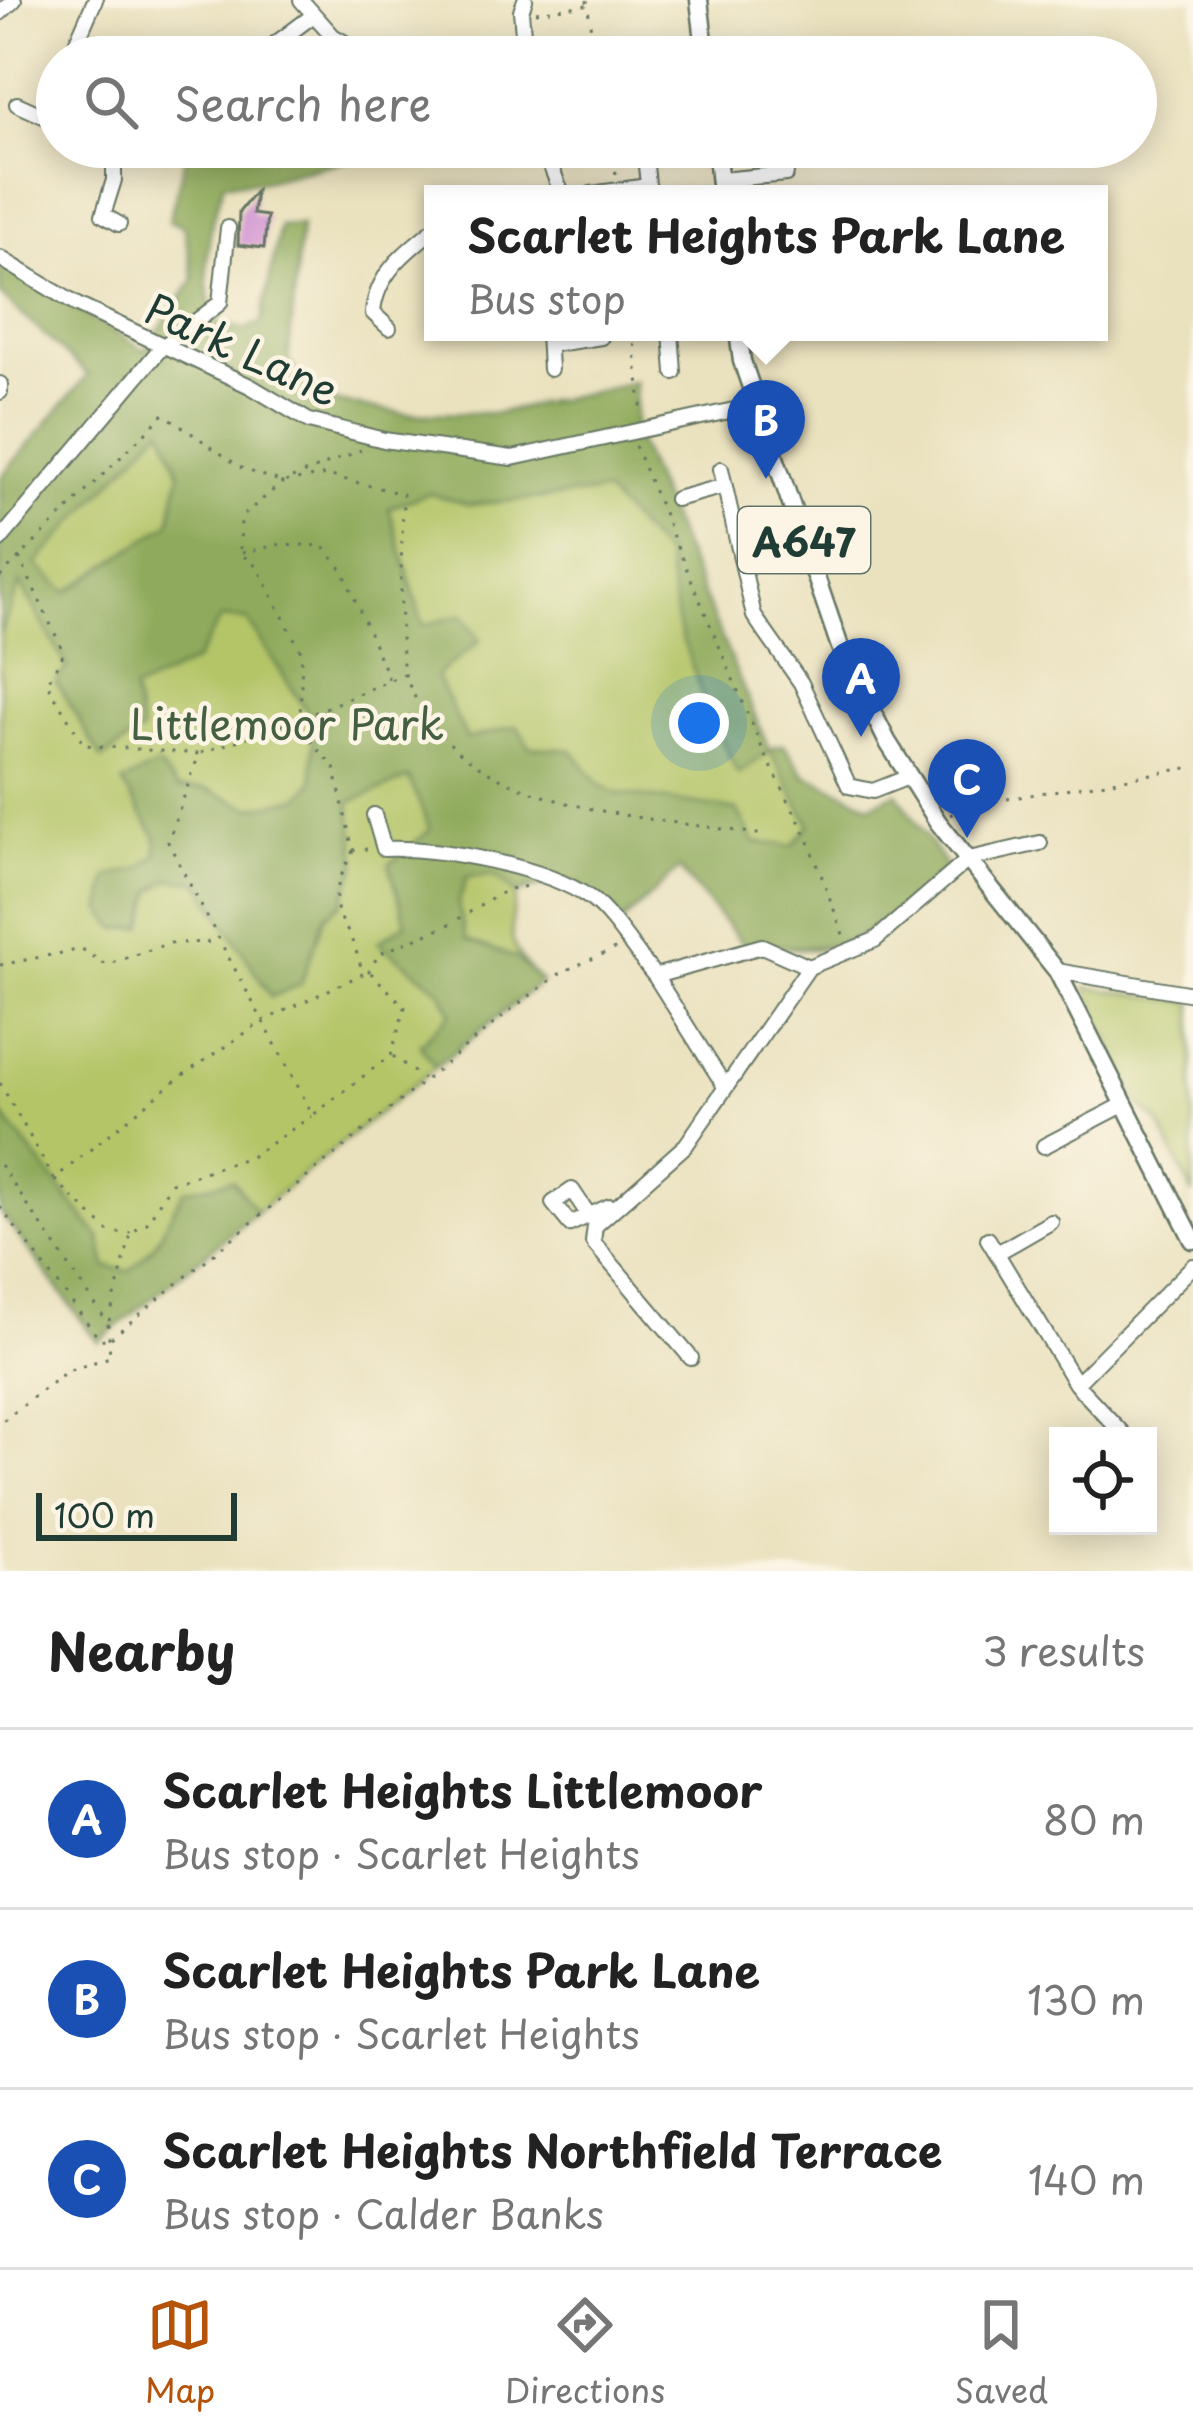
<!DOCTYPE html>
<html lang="en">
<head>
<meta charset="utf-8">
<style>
  body { margin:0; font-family:"Playpen Sans",sans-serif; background:#f2f2f2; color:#222 }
  .controls { position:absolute; right:36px; bottom:36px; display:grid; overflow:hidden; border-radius:0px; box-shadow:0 6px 30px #0003 }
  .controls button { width:108px; height:108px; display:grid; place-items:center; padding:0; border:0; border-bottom:3px solid #e0e0e0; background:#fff; color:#222; font:60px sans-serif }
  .scale { position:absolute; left:36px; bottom:30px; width:201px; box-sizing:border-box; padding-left:12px; border:6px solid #1f3d34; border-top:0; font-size:33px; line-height:42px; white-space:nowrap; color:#1f3d34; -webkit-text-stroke:9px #fcf5e5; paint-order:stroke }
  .you { position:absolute; left:699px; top:723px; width:42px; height:42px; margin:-30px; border:9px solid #fff; border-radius:50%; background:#1a73e8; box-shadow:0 0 0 18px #1a73e833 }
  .badge { display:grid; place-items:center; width:78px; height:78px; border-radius:50%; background:#b45309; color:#fff; font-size:39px; font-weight:700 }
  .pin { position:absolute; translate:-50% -99px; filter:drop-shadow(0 3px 6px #0008) }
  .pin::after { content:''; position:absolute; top:63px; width:42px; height:36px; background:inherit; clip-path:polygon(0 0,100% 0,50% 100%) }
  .popup { position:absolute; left:424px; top:185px; width:684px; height:156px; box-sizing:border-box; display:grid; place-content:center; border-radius:0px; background:#fff; filter:drop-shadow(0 3px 9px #0005); font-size:39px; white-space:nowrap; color:#767676 }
  .popup b { font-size:45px; color:#222 }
  .popup::after { content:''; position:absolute; left:50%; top:100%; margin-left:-24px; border:24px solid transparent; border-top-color:#fff }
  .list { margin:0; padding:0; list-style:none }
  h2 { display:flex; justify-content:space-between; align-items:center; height:156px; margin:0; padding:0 48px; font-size:51px }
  h2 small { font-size:39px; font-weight:400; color:#767676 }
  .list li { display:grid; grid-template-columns:78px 1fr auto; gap:36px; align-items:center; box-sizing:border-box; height:180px; padding:0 48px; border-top:3px solid #e0e0e0 }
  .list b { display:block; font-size:45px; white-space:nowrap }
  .list p { margin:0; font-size:39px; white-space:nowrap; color:#767676 }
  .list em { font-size:39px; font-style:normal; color:#767676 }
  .icon { flex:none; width:66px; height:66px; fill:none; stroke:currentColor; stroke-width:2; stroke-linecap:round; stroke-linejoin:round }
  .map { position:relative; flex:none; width:1193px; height:1571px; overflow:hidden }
  .search { position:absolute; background:#fff; box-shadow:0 6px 30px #0003; left:36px; right:36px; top:36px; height:132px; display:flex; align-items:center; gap:30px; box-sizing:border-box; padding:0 42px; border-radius:66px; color:#767676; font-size:45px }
  .sheet { height:696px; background:#fff }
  nav { display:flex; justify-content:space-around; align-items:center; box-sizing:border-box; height:168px; border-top:3px solid #e0e0e0; background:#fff; font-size:33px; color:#767676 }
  nav a { display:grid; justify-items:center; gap:6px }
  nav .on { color:#b45309 }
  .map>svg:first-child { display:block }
</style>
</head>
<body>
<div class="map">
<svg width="1193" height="1571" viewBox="0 0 1193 1571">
  <rect width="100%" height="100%" fill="#fcf5e5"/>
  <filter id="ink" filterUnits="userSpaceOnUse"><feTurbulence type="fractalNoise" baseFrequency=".00833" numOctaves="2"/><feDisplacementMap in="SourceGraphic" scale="24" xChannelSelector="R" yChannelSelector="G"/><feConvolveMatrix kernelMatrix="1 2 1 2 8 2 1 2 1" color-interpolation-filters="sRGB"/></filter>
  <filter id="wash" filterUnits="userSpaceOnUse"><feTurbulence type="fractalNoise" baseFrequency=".004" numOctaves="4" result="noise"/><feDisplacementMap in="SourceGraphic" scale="48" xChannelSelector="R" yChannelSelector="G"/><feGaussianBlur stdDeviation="2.7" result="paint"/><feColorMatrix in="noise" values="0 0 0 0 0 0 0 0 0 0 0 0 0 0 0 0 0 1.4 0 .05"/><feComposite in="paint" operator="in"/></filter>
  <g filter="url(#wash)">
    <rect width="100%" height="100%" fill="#eae1be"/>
    <path fill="#b4c568" stroke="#6a814e" stroke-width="3" d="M 161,360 L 321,437 L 635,436 L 769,749 L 784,745 L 804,774 L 871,805 L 897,793 L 947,868 L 880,926 L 818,950 L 743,944 L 679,869 L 619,925 C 583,882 570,873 517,894 C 507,936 509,951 541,982 L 103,1336 L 0,1200 L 0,549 Z
      M 1086,987 L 1193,1003 L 1193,1195 L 1159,1122 L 1139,1105 Z"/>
    <path fill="#8faa5c" stroke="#577448" stroke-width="3" fill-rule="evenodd" d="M 188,147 L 402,147 L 262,181 L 224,183 C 209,224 198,281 217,322 L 243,330 L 261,323 L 280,226 L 301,225 L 288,361 L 319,399 L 407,414 L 498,413 L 635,382 L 635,436 L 769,749 L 784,745 L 804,774 L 871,805 L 897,793 L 947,868 C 861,942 860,954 743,944 L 679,869 L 619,925 C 583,882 570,872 516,894 L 494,875 L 467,877 L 458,904 L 466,939 L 516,958 L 541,982 L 435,1067 L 420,1044 L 451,1013 L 441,991 L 378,942 L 406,923 L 389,864 L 430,830 L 409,778 L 350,802 L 357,864 L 342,903 L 325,916 L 301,984 L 271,997 L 199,882 L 170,879 L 153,891 L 143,927 L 117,929 L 102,910 L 108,877 L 139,869 L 157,855 L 156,837 L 122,783 L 158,765 L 178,789 L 206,789 L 252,808 L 299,798 L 313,782 L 313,721 L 247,620 L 221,618 L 194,662 L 133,691 L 142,731 L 102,759 L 56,682 L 67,667 L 20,583 L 0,636 L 0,478 L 88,375 L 0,294 L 0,264 L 145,350 L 194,279 L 184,226 L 169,221 ZM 162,427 L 180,473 L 170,523 L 67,592 L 36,564 ZM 604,492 L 666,557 L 678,626 L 707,709 L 738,774 L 770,751 L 810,825 L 793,846 L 754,842 L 737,810 L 616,793 L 599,784 L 572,750 L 530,747 L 517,726 L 467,739 L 436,676 L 480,641 L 463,615 L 423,625 L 389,508 L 429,493 L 469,505 Z
      M 0,1112 L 100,1238 L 106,1267 L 130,1271 L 154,1246 L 184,1190 L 233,1180 L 257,1212 L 98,1342 L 0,1212 Z"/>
    <g id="blocks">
      <path fill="#d295d2" d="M 256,191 L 253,214 L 267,216 L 264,248 L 238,245 L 239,212 Z"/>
    </g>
  </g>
  <g filter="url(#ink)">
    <use href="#blocks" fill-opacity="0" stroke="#667664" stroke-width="3"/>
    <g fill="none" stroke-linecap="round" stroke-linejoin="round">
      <defs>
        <path id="minor" d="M 301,0 L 333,36 L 370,57
          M 525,0 L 521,11 L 525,57
          M 0,13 L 14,0
          M 70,57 L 95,0
          M 246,57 L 271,47 L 311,17
          M 17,104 L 57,122
          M 45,116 L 57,88
          M 114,147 L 114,180 L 103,215 L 119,224
          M 543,147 L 562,194
          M 644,147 L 649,194
          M 720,180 L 786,174
          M 591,194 L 648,186
          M 0,258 L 77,305 L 250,386 L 309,421 L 384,440 L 512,458 L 757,405
          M 389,328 L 373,313 C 376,275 405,252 433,230
          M 548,332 L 550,369
          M 671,332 L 674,372
          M 549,345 L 601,337
          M 0,384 L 0,392
          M 721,469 L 754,616 L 801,683 L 849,786 L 873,791 L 906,778
          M 676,499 L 725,486
          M 0,540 L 161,348 L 220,303 L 228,228
          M 374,815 L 384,849 C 439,847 544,866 590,898 C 614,916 635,953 655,976
          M 1057,971 L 1193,994
          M 724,1085 L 655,976 L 762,946 L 809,967 L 875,940 L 969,859 L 1040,843
          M 1044,1146 L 1125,1104
          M 588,1214 L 572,1190 L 553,1203 L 570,1224 L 610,1206
          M 988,1239 L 1076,1384 L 1125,1436
          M 997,1253 L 1051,1222
          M 691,1358 L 593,1242 L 595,1226 L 686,1145 L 809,967
          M 1076,1384 L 1193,1266
          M 1148,1461 L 1150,1462"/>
        <path id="major" d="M 699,0 L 706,57
          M 716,147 L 721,194
          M 738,332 L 742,361 L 840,647 L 887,741 L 938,822 L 1057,971 L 1193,1240"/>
      </defs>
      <use href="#minor" stroke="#667664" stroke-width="18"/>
      <use href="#major" stroke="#667664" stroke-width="21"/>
      <path stroke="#667664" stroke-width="3" stroke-dasharray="3 9" stroke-linecap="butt" d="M 587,0 L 594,54 L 603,57
        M 536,12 L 587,5
        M 613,147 L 616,175
        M 633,332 L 642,414
        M 635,446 L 762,748 L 808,839 L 844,937
        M 292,478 L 361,450
        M 283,482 L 241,517 L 240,553 L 257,567 L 302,653 L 300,719 L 307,737 L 334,767 L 353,850 L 367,849
        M 242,553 L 281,544 L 323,546 L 343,571 L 389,680
        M 0,577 L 164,414 L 243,469 L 283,482 L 327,475 L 403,494 C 403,531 396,651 406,677 C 458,816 639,814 763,835
        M 201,753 L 300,719 L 404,674
        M 950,815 L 966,806 L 1193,767
        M 353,851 C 318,918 345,906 361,967 L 369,971 L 379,954 L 450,924 L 508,889 L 529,886
        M 0,965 L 82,949 L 106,965 L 170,943 L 216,942
        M 393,1056 L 423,1079
        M 0,1083 L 54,1179 L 180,1077 L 263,1021 L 369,971 L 405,1007 L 391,1055 L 313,1115 C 265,1024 215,934 168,842 L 199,754 L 84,745 L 47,683 L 64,653 L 19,557
        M 0,1165 L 108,1323 L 110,1357 L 67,1371 L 0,1423
        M 55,1180 L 110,1233 L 131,1233
        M 0,1207 L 100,1340 L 109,1338
        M 109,1321 L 131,1233 L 147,1223 L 171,1183 L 252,1156 L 312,1116
        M 111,1338 L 513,1008 L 562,972 L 617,948"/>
      <use href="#minor" stroke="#fff" stroke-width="14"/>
      <use href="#major" stroke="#fff" stroke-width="16"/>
    </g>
  </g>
  <g text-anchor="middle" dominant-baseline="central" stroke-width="9" stroke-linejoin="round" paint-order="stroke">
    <rect fill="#fcf5e5" stroke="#617469" stroke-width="3" x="738" y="507" width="132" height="66" rx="9"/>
    <g font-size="39" font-weight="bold" fill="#1f3d34">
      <text x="804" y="540">A647</text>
    </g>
    <g font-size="42" fill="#1f3d34" stroke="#fcf5e5">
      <text transform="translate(243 348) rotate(25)">Park Lane</text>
    </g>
    <g font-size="42" fill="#445f41" stroke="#fcf5e5">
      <text x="287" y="722">Littlemoor Park</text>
    </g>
  </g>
</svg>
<div class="controls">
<button><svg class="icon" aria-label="locate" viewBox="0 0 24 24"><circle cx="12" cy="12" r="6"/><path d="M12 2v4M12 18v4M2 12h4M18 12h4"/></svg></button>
</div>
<div class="scale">100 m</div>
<div class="you"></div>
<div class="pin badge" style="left:861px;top:737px;background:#1a4fb4">A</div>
<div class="pin badge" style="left:766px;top:479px;background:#1a4fb4">B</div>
<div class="popup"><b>Scarlet Heights Park Lane</b>Bus stop</div>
<div class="pin badge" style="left:967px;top:838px;background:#1a4fb4">C</div>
<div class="search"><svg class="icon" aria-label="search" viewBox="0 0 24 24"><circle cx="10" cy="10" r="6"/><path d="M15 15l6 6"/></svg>Search here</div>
</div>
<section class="sheet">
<h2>Nearby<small>3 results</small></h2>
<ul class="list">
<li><span class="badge" style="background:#1a4fb4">A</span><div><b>Scarlet Heights Littlemoor</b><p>Bus stop · Scarlet Heights</p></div><em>80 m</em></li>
<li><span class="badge" style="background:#1a4fb4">B</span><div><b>Scarlet Heights Park Lane</b><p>Bus stop · Scarlet Heights</p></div><em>130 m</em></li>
<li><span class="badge" style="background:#1a4fb4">C</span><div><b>Scarlet Heights Northfield Terrace</b><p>Bus stop · Calder Banks</p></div><em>140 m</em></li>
</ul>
</section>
<nav>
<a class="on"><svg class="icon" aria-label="map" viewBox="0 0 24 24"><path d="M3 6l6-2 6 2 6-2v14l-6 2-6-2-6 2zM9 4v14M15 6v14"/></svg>Map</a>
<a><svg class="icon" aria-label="directions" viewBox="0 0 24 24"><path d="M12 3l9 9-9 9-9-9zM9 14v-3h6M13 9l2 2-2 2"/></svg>Directions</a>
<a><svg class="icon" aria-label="saved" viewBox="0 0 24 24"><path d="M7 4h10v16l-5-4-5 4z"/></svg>Saved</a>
</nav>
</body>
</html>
